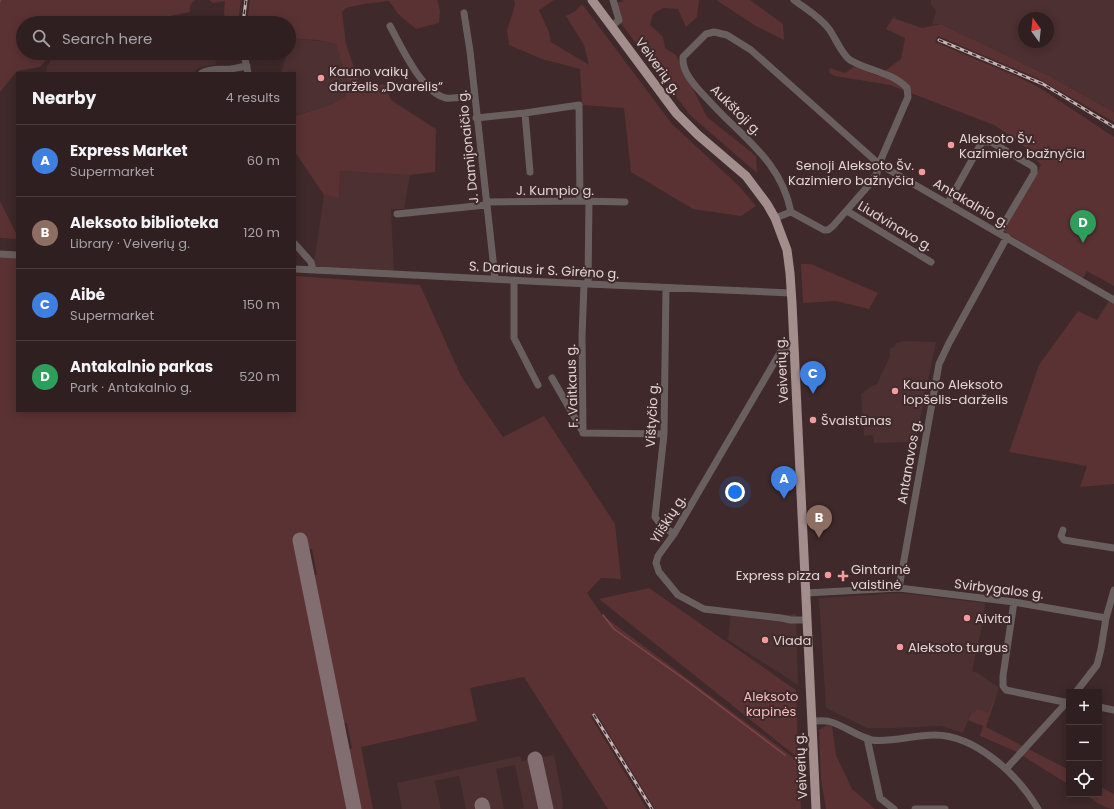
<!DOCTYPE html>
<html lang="en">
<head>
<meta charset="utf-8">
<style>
  body { margin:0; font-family:Poppins,sans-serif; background:#372729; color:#f1f3f6 }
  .controls { position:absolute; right:12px; bottom:12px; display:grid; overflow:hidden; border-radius:0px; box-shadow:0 2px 10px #0003 }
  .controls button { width:36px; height:36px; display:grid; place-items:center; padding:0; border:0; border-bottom:1px solid #4a3d3e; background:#2f1f20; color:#f1f3f6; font:20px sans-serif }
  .compass { position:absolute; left:1018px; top:12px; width:36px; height:36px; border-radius:50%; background:#2f1f20; box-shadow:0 2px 10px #0003; rotate:345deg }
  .you { position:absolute; left:735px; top:492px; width:14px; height:14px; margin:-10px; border:3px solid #fff; border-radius:50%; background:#1a73e8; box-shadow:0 0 0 6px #1a73e833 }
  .badge { display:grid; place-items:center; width:26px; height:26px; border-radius:50%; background:#1a73e8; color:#fff; font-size:13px; font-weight:700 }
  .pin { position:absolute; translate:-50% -33px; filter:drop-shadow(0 1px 2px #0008) }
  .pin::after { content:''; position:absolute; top:21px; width:14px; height:12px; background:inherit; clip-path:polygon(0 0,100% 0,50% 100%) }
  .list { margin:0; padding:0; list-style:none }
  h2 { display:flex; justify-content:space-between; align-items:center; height:52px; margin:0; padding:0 16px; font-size:17px }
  h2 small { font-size:13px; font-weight:400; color:#a7a2a5 }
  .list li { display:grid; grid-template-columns:26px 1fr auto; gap:12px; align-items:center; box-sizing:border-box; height:72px; padding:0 16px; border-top:1px solid #4a3d3e }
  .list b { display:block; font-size:15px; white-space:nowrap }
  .list p { margin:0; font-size:13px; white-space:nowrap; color:#a7a2a5 }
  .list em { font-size:13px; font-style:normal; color:#a7a2a5 }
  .icon { flex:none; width:22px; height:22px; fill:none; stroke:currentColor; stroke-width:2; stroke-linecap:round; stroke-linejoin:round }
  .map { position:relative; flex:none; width:1114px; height:809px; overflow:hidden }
  .search { position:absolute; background:#2f1f20; box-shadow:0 2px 10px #0003; left:16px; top:16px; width:280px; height:44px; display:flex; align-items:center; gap:10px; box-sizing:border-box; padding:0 14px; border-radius:22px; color:#a7a2a5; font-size:15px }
  .panel { position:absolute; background:#2f1f20; box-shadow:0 2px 10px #0003; left:16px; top:72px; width:280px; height:340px; border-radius:0px }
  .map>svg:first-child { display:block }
</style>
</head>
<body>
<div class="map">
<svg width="1114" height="809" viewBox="0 0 1114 809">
  <rect width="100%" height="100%" fill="#3f292a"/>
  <path fill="#4d3031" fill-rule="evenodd" d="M 931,0 L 1114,0 L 1114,112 L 1051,77 L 941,24 L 932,25 L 936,11 L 931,5 ZM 1024,18 L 1048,18 L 1048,42 L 1024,42 Z
    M 291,38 L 336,43 L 348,83 L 345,97 L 330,105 L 297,115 L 295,110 L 295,73 L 281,73 L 287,53 L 289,53 L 289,46 Z
    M 55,53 L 214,53 L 216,64 L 198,68 L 193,73 L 46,73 L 47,67 Z
    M 340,171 L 410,175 L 404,209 L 391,209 L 394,274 L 313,270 L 324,195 L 339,198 Z
    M 904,341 L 936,342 L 916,439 L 913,442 L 874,443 L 873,435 L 864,436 L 861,394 L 873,385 L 877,384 L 890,356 L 890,348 L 894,347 L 896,343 Z
    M 901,593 L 985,603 L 983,622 L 972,671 L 978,673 L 999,688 L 988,713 L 971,713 L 963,733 L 941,726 L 892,728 L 867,728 L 826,708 L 819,598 Z
    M 731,610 L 783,615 L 796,614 L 798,685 L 728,640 Z
    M 554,755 L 561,791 L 563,803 L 562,809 L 519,809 L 524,808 L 515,765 L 496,769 L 504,809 L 466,809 L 459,776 L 435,781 L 441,809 L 402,809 L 397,783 L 520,756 L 522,761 Z"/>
  <path fill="#5a3234" d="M 0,0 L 196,0 C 190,3 189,7 190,12 L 135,23 L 23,23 L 23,53 L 52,53 L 40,67 L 17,71 L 0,92 Z
    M 209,0 L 241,0 L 238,23 L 226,23 L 224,13 L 225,1 L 213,3 Z
    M 250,0 L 437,0 L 440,11 L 439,23 L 416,29 L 398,14 L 389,1 L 364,4 L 346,8 L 342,12 L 346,44 L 361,88 L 384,84 L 391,100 L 436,129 L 435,172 L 410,175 L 340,171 L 339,198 L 324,195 L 295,152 L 295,116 L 330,105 L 345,97 L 348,83 L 336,44 L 317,40 L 289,38 L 289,23 L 247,23 Z
    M 514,0 L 554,0 L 539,10 L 549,32 L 551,42 L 589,65 L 584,45 L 566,16 L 575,11 L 582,4 L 672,124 L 739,186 L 756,206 L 741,216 L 693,209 L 631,172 L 624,108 L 582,105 L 580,69 L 542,59 L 509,45 L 507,30 L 515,5 Z
    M 623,0 L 699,0 L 697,17 L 686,27 L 678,9 L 663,8 L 653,14 L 650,25 L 663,37 L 665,48 L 676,55 L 707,117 L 756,156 L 757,173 L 690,115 L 620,22 L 615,2 L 622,2 Z
    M 716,0 L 750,0 L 783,24 L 784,40 L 756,26 Z
    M 893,18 L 922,28 L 941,24 L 1051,77 L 1114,112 L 1114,122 L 1037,78 L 938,36 L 935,42 L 1018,77 L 1040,88 L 1114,137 L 1114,286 L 1087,271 L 1083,278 L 1003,231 L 1041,165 L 1020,142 L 994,125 L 890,85 L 835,76 L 829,73 L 830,68 L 845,73 L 855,66 L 878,76 L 901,59 L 905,38 L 886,29 Z
    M 0,201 L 17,235 L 17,239 L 0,238 Z
    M 0,255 L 17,256 L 17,411 L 295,411 L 295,276 L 420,285 L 461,376 L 503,437 L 544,416 L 615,524 L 621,579 L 601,578 L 587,593 L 602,615 L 798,761 L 801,809 L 655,809 L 596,713 L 591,717 L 647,809 L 608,809 L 524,677 L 470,688 L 477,721 L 361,747 L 373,809 L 360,809 L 348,750 L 352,748 L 347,723 L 342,724 L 312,576 L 317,575 L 312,549 L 307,550 L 304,538 L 295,540 L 346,789 L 344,790 L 348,809 L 0,809 Z
    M 801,264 L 811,264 L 878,293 L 869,309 L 836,301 L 803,303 Z
    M 1114,293 L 1114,484 L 1080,487 L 1087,466 L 1009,452 L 1039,365 L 1078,311 L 1097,320 Z
    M 649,588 L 796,690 L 798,758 L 599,599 Z
    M 999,688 L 986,727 L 1069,770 L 1069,785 L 1015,751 L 980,736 L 983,726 L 968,720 L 972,712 L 974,713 L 976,709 L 988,713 Z
    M 827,725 L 832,726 L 836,755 L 852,789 L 875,809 L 826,809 L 821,779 L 819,730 Z
    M 1099,786 L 1114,794 L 1114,809 C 1104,809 1093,799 1084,794 L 1099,794 Z"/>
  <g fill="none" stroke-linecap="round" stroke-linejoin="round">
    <path stroke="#844448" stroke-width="1.5" d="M 0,1 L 0,0
      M 603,615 L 614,629 L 687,681 L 785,755"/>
    <path stroke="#826e70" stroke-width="15" d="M 300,540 L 354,809
      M 535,759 L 546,809
      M 482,805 L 483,809"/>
    <path stroke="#6a5f5f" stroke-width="7" d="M 464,13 L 470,51 L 495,278
      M 390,26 C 401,46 422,93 446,98 C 455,99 466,96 474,95
      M 612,26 L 619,20 L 613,0
      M 247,53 L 245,59 L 248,73
      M 202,73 C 212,68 221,70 231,69 C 236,68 242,67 247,66
      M 525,113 L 530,172
      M 476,118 L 525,113 L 579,105 L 580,201
      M 486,202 L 580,201 L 625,202
      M 948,203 L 982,142 L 991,142 L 1032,166 L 1034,168 L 1034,173 L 999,232
      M 847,211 L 931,262
      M 791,212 C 783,173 761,152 733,125 C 721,114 710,102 699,90 C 691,81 682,70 683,57 L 706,34 L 714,32 L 727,35 L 751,50 L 879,164 L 1114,300
      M 397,214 L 486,205
      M 775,218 L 791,212 L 824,230 L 828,230 L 833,226 L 868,186 L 877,173 L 879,164 L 908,97 L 907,88 C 892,72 868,71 850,60 C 842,55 835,37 829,29 C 820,17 806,9 794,0
      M 295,244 L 311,262 L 313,270
      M 0,254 L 17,255
      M 295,269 L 588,284 L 791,293
      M 514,280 L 514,338 L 538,385
      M 584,284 L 582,336 L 583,433 L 664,434
      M 588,284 L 589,201
      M 666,288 L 664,434 L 655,517 L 661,525 L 674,534
      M 794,347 L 786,347 L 781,351 L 674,534 L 658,556 L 656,563 L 659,572 L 678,595 L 704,609 L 781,618 L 791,620 L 807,620
      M 552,378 L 583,432
      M 1063,530 L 1061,536 L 1064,540 L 1114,548
      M 899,588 L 939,364 L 949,343 L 1007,237
      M 806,593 L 899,588 L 1014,602 L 1106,618
      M 1014,602 L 1003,676 L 1003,686 L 1006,690 L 1069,703
      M 1076,692 L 1097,665 L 1101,649 L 1106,618 L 1114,590
      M 1099,707 L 1114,710
      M 812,721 C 818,721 825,720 831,722 C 845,726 858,737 872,740 C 888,743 915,735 933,735 C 975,734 1018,775 1038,809
      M 867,738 L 880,798 L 894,809
      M 1006,769 L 1069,700
      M 915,809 L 945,809"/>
    <path stroke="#a38d8d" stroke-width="9" d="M 592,0 L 676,113 L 698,135 L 746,176 L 767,204 L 775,218 L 787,250 L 790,273 L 792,303 L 816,809"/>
    <defs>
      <path id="rail" d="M 243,23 L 246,0
        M 939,40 L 1043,84 L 1114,127
        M 594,715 L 652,809"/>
    </defs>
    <use href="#rail" stroke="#c5b4b5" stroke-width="3"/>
    <use href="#rail" stroke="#3f292a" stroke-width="1.5" stroke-dasharray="4.5" stroke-linecap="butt"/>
  </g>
  <g fill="#f59b9e" stroke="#3f292a" stroke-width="1.5">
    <circle cx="321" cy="78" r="4"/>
    <circle cx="951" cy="145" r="4"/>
    <circle cx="922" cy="172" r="4"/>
    <circle cx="895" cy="391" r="4"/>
    <circle cx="813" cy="420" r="4"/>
    <circle cx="828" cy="575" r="4"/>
    <path d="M841 570h4v4h4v4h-4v4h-4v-4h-4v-4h4z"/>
    <circle cx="967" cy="618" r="4"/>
    <circle cx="765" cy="640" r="4"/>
    <circle cx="900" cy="647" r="4"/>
  </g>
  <g text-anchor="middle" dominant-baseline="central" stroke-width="4" stroke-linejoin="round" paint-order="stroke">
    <g font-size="13" fill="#e2d3d3" stroke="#3f292a">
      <text transform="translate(658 66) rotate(54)">Veiverių g.</text>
      <text transform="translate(736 110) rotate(45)">Aukštoji g.</text>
      <text transform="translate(468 147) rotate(-96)">J. Damijonaičio g.</text>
      <text x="555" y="190">J. Kumpio g.</text>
      <text transform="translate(971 203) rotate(30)">Antakalnio g.</text>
      <text transform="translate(895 226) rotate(31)">Liudvinavo g.</text>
      <text transform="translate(544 270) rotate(3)">S. Dariaus ir S. Girėno g.</text>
      <text transform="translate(782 370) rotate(-93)">Veiverių g.</text>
      <text transform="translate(572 386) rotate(-92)">F. Vaitkaus g.</text>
      <text transform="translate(652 415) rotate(-87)">Vištyčio g.</text>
      <text transform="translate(909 462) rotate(-80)">Antanavos g.</text>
      <text transform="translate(668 519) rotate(-58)">Yliškių g.</text>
      <text transform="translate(999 589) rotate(7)">Svirbygalos g.</text>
      <text transform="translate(801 766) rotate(-93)">Veiverių g.</text>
    </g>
    <g font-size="13" fill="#e2d3d3" stroke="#3f292a" text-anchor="start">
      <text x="329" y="71">Kauno vaikų<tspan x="329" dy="15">darželis „Dvarelis“</tspan></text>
      <text x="959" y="138">Aleksoto Šv.<tspan x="959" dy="15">Kazimiero bažnyčia</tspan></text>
      <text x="914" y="165" text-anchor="end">Senoji Aleksoto Šv.<tspan x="914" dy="15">Kazimiero bažnyčia</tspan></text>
      <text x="903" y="384">Kauno Aleksoto<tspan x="903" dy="15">lopšelis-darželis</tspan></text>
      <text x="821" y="420">Švaistūnas</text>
      <text x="851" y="569">Gintarinė<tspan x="851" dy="15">vaistinė</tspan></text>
      <text x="820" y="575" text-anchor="end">Express pizza</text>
      <text x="975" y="618">Aivita</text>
      <text x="773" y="640">Viada</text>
      <text x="908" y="647">Aleksoto turgus</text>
    </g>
    <g font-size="13" fill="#f7babb" stroke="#3f292a">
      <text x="771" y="696">Aleksoto<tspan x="771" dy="15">kapinės</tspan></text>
    </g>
  </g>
</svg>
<div class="controls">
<button>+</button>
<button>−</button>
<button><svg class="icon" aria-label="locate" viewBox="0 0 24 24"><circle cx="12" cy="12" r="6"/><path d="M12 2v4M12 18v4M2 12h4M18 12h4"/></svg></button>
</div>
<svg class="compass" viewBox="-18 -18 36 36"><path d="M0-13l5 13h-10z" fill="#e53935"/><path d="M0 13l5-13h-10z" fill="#a7a2a5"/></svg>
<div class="you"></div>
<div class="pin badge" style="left:784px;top:499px;background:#3f7fe0">A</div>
<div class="pin badge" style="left:819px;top:538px;background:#8d6e63">B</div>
<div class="pin badge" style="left:813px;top:394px;background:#3f7fe0">C</div>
<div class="pin badge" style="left:1083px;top:243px;background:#2e9e5b">D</div>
<div class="search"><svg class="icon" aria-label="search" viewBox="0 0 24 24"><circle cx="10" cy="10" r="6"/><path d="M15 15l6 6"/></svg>Search here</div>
<section class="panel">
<h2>Nearby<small>4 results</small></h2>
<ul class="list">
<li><span class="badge" style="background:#3f7fe0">A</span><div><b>Express Market</b><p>Supermarket</p></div><em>60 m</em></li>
<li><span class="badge" style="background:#8d6e63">B</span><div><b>Aleksoto biblioteka</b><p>Library · Veiverių g.</p></div><em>120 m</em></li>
<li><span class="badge" style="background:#3f7fe0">C</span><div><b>Aibė</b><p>Supermarket</p></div><em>150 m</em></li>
<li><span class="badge" style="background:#2e9e5b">D</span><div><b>Antakalnio parkas</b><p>Park · Antakalnio g.</p></div><em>520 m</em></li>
</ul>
</section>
</div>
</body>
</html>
